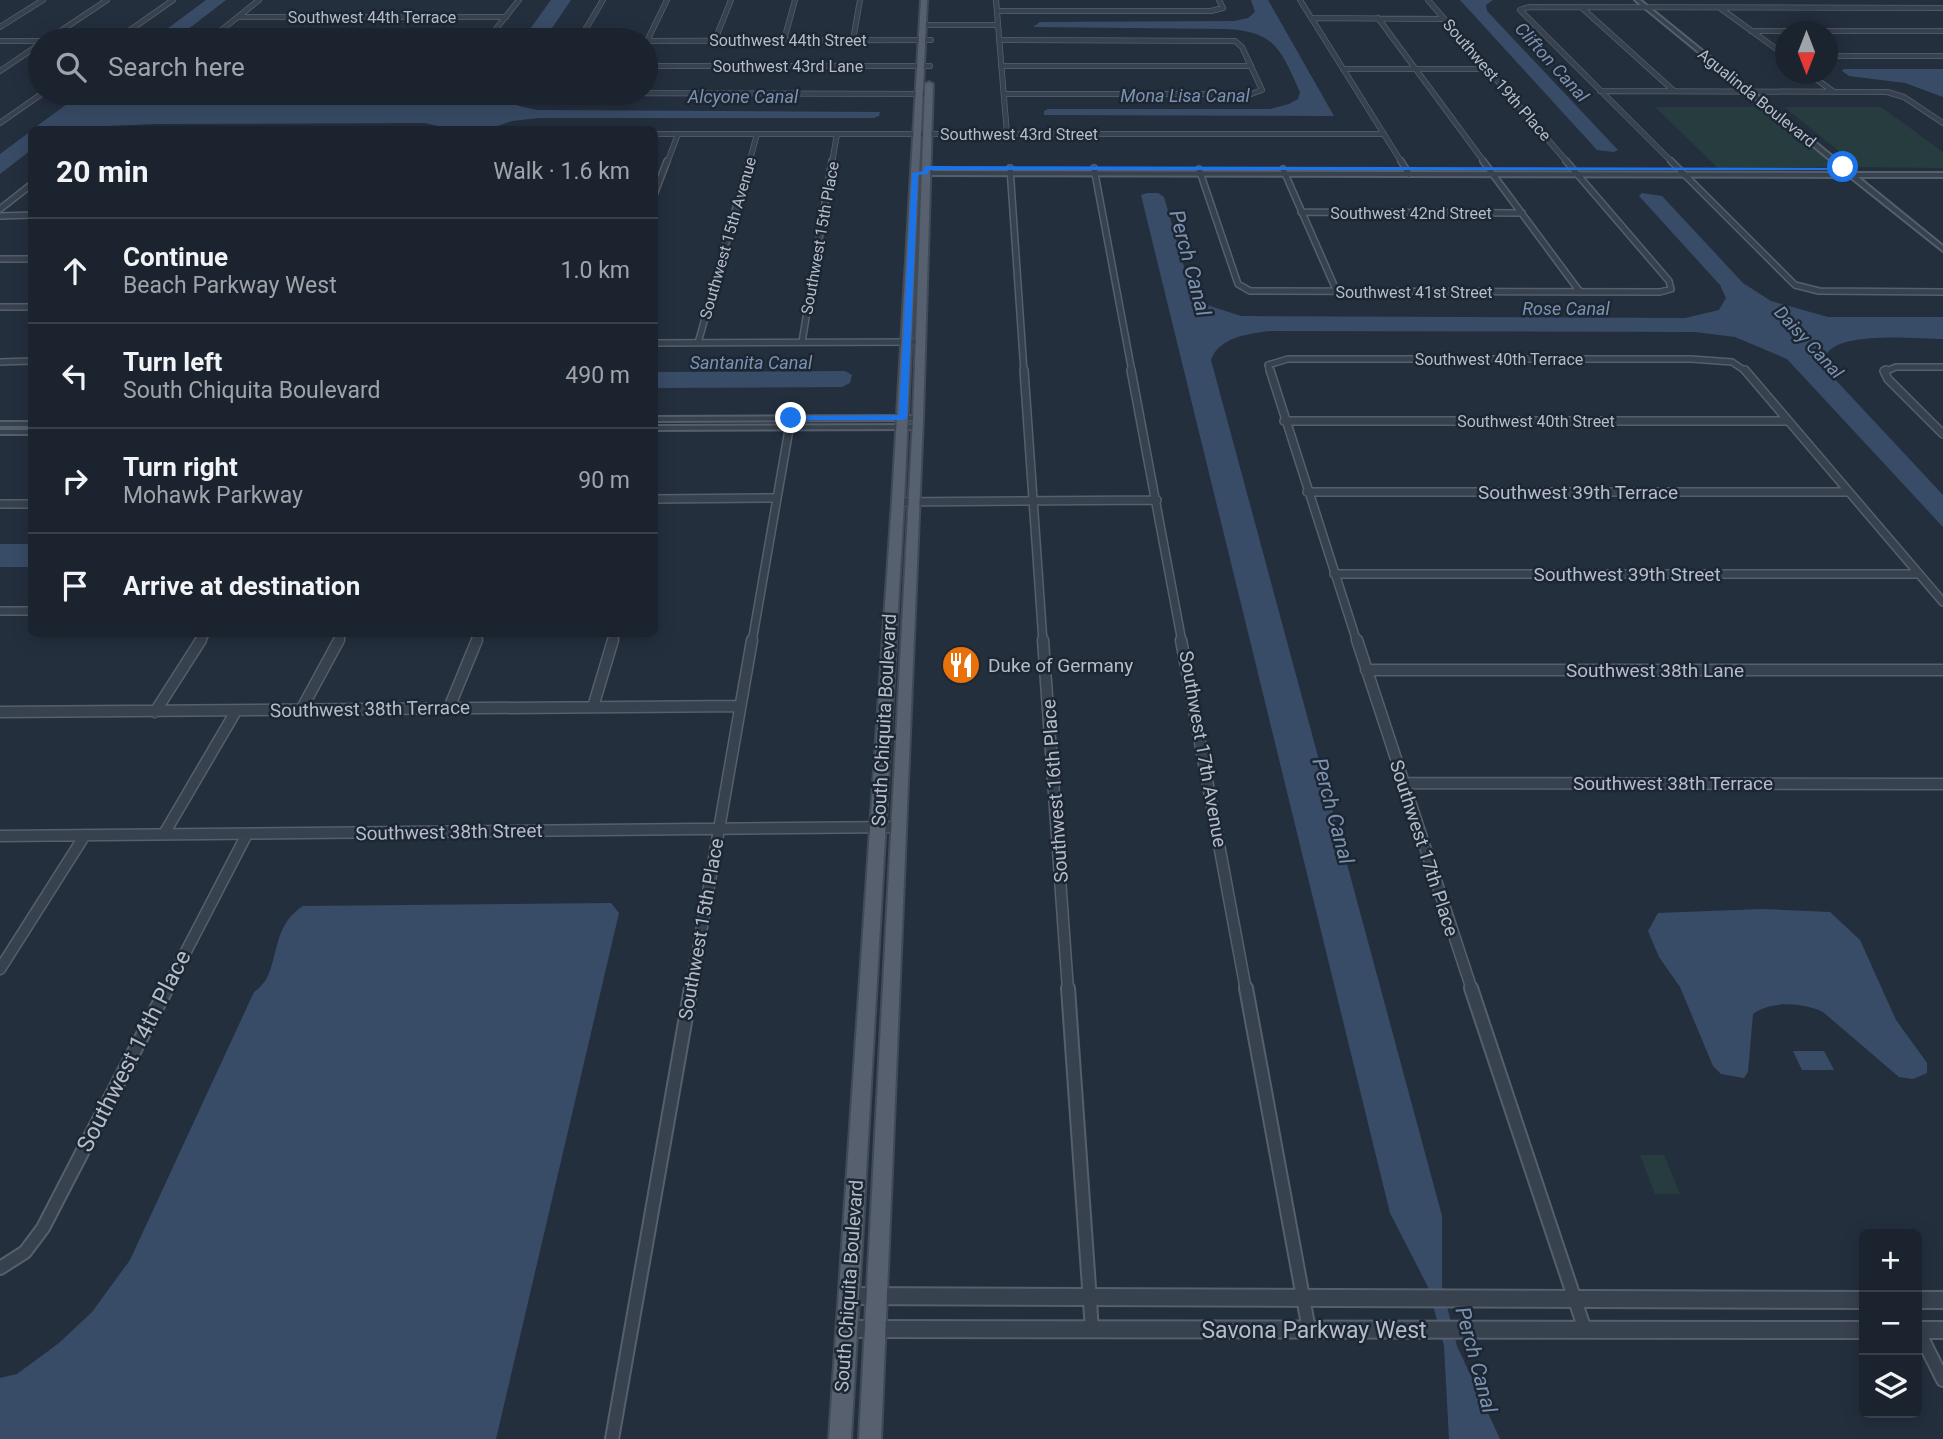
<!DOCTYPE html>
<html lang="en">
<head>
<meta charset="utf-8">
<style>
  body { margin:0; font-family:Roboto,sans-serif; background:#242b36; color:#f1f3f6 }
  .controls { position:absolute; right:21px; bottom:21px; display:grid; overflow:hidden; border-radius:10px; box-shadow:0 4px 18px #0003 }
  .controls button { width:63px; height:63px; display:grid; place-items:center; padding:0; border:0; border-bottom:2px solid #39404a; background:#1b232e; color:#f1f3f6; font:35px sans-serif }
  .compass { position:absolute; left:1775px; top:21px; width:63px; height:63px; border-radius:50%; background:#1b232e; box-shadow:0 4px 18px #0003; rotate:180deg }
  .stop { position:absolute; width:21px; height:21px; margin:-16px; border:5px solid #1a73e8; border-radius:50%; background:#fff }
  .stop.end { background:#1a73e8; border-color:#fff; box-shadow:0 2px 7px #0008 }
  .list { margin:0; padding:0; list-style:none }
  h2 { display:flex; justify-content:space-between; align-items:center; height:91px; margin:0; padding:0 28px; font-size:30px }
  h2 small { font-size:23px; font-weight:400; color:#a0a4aa }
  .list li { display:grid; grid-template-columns:46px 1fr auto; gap:21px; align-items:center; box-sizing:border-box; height:105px; padding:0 28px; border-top:2px solid #39404a }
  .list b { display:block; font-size:26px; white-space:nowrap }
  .list p { margin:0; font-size:23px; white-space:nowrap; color:#a0a4aa }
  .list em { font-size:23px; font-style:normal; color:#a0a4aa }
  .icon { flex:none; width:38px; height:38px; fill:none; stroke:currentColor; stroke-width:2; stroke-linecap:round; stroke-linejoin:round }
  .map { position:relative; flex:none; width:1943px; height:1439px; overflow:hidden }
  .search { position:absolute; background:#1b232e; box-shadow:0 4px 18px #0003; left:28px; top:28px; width:630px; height:77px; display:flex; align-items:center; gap:18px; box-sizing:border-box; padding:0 24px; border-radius:38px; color:#a0a4aa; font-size:26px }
  .panel { position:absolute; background:#1b232e; box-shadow:0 4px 18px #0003; left:28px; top:126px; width:630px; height:511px; border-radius:10px }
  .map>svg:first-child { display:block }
</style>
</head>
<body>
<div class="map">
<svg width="1943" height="1439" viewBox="0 0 1943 1439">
  <rect width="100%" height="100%" fill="#242f3e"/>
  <path fill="#263c3f" d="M 1655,107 L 1764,107 L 1836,167 L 1718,168 Z
    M 1784,107 L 1881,107 L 1943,152 L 1943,168 L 1859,167 Z
    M 1640,1155 L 1664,1155 L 1680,1194 L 1655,1194 Z"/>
  <path fill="#394c67" d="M 206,0 L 226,0 L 174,40 L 152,40 Z
    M 551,0 L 571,0 L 544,40 L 522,40 Z
    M 1251,0 L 1268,0 L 1334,116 L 1044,115 L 1044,111 L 1048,109 L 1270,109 L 1289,104 L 1298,99 L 1300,92 C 1281,51 1276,31 1226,29 L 1033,27 L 1040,22 L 1234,21 L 1248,18 L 1255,12 Z
    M 1460,0 L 1493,0 L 1486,5 L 1487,11 L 1618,150 L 1614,152 L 1597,150 Z
    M 1844,69 L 1943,69 L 1943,97 L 1905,83 L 1849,76 L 1842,71 Z
    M 82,93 L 509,93 L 509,99 L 519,106 L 537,110 L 880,112 L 879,116 L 874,118 L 539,118 L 512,121 L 489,129 L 450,129 L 425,123 L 156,124 L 33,129 Z
    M 31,131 L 31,150 L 0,174 L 0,154 Z
    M 1147,193 L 1158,193 L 1164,197 L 1192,294 L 1210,306 L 1241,316 L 1685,318 L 1719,310 L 1726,298 L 1720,285 L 1639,196 L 1642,193 L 1662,196 L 1743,283 L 1771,301 L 1828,317 L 1943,317 L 1943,339 C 1917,339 1832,329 1824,359 L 1831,375 L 1943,495 L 1943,527 L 1787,359 L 1735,337 L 1695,332 L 1269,331 C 1248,334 1219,337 1211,360 L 1442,1216 L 1442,1287 L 1457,1346 L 1500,1439 L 1449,1439 L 1444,1346 L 1428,1287 L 1390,1213 L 1141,195 Z
    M 845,371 L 852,375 L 850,383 L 842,387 L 655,388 L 655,372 Z
    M 0,544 L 31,544 L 31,567 L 0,567 Z
    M 611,903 L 619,913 L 496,1439 L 0,1439 L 0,1378 L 17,1374 L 59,1343 L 92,1312 L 130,1260 L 254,992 C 283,974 266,930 303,906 Z
    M 1762,909 L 1830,912 L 1860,940 L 1896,1020 L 1927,1063 L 1927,1073 L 1913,1079 L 1899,1077 L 1823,1012 C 1804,1003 1771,1000 1753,1014 L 1748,1072 L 1744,1078 L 1721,1074 L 1713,1066 L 1680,987 L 1659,957 L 1648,931 L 1658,913 Z
    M 1793,1051 L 1824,1051 L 1834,1070 L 1802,1070 Z"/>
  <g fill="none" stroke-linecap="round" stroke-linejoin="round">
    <defs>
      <path id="minor-far4" d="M 996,0 L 1007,134
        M 1300,0 L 1402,163
        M 1428,0 L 1568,163
        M 1581,7 L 1674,91
        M 1720,8 L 1786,56
        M 997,11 L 1211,11 L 1223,8 L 1219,0
        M 239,17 L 506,17
        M 1312,18 L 1444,19
        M 1378,18 L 1485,163
        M 922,25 L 998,25
        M 0,27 L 43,0
        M 1751,31 L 1943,31
        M 47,40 L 107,0
        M 116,40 L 173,0
        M 209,40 L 259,0
        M 487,40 L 519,0
        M 579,40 L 603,0
        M 715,40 L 731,0
        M 784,40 L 795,0
        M 853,40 L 860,0
        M 999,40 L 1235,41 L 1242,47 L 1262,90 L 1251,94 L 1004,94
        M 0,41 L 40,41
        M 646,41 L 931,40
        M 647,41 L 667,0
        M 1828,56 L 1943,56
        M 646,66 L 930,66
        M 1001,66 L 1251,66
        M 1343,69 L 1487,69
        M 0,71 L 40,44
        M 1809,74 L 1834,92
        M 1600,91 L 1887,92 L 1904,97 L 1943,123
        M 549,93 L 929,94
        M 0,123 L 43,93
        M 654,134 L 1384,134
        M 667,163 L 678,134
        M 749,163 L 757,134
        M 832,163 L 837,134
        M 1673,163 L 1520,10 L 1529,7 L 1943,8"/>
      <path id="minor-far3" d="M 1401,161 L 1409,174
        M 1483,161 L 1580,292
        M 1671,161 L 1795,285 L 1819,291 L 1943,292
        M 1010,168 L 1024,372
        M 1094,168 L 1132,372
        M 1199,169 L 1238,284 L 1250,291 L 1660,292 L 1671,289 L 1669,281 L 1566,161
        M 1283,169 L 1337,292
        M 654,195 L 667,161
        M 0,209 L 32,184
        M 1301,212 L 1522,213
        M 0,216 L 32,215
        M 0,259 L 32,259
        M 0,307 L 32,307
        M 802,342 L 832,161
        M 654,343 L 921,342
        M 698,343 L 749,161
        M 0,362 L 32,361
        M 1270,372 L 1268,365 L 1288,359 L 1691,359 L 1732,362 L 1747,372
        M 1884,372 L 1896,367 L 1943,367"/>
      <path id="minor-far2" d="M 1024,370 L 1043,642
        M 1131,370 L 1182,642
        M 1270,370 L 1357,642
        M 1745,370 L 1943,602
        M 1886,370 L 1884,371 L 1888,379 L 1943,434
        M 1284,421 L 1788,421
        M 1307,492 L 1849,492
        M 654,499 L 776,498
        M 898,502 L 1157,500
        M 0,504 L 32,504
        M 1334,574 L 1919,574
        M 0,611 L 32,611
        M 200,642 L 205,634
        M 338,642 L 342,634
        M 476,642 L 479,634
        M 613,642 L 615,634
        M 752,642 L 791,418"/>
      <path id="minor-far1" d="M 1043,640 L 1068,990
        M 1181,640 L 1246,990
        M 1357,640 L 1472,990
        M 1366,670 L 1943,670
        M 593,707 L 613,640
        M 449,708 L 477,640
        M 301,710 L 339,640
        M 0,712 L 739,706
        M 155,712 L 201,640
        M 1403,783 L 1943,784
        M 164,834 L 236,711
        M 0,836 L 898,827
        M 0,969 L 85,835
        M 166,990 L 247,834
        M 691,990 L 752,640"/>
      <path id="minor" d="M 1068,988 L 1092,1330
        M 1246,988 L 1309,1330
        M 1471,988 L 1585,1330
        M 0,1268 L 25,1252 L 43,1228 L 167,988
        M 1917,1328 L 1943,1380
        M 612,1439 L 691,988"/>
      <path id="tertiary" d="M 1635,0 L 1640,0 L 1853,173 L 1943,173 L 1943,177 L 1858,177 L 1943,246 L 1943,251 L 1850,177 L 918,175 L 915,173 L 918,171 L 1846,173 Z
        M 918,416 L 922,418 L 921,420 L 654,421 L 654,417 Z
        M 0,422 L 32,422 L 32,426 L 0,426 Z
        M 917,425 L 920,425 L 920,429 L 654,430 L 654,426 Z
        M 0,430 L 32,430 L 32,434 L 0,434 Z
        M 849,1288 L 1864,1292 L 1864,1308 L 849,1304 L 844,1301 L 841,1296 L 844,1291 Z
        M 1917,1292 L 1943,1292 L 1943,1308 L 1917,1308 Z
        M 847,1321 L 1864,1322 L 1864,1338 L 847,1337 L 842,1334 L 839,1329 L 842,1324 Z
        M 1917,1322 L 1943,1322 L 1943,1338 L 1917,1338 Z"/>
      <path id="primary" d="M 921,0 L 927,0 L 904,502 L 851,1439 L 829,1439 L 892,502 Z
        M 929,82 L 933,84 L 923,418 L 881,1439 L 859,1439 L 913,418 L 925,84 Z"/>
    </defs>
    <use href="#minor-far4" stroke="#565f6c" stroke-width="6"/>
    <use href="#minor-far3" stroke="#565f6c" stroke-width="8"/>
    <use href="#minor-far2" stroke="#565f6c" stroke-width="10"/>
    <use href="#minor-far1" stroke="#565f6c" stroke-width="13"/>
    <use href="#minor" stroke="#565f6c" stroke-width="16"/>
    <use href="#tertiary" stroke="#565f6c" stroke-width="4"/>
    <use href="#primary" stroke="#414a57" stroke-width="4"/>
    <use href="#minor-far4" stroke="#38414e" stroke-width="4.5"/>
    <use href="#minor-far3" stroke="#38414e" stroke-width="5"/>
    <use href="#minor-far2" stroke="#38414e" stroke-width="7"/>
    <use href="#minor-far1" stroke="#38414e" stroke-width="10"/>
    <use href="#minor" stroke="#38414e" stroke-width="12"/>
    <use href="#tertiary" fill="#38414e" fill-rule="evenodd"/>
    <use href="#primary" fill="#56606e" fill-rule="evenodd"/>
  </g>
  <path fill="#1a73e8" d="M 926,166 L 1840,168 L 1843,165 L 1849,170 L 929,170 L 928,174 L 918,175 L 907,418 L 903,420 L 788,420 L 791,416 L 899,415 L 912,173 L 923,171 Z"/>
  <defs>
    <symbol id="restaurant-disc" viewBox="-11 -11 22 22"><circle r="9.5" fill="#e8710a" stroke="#1d2633"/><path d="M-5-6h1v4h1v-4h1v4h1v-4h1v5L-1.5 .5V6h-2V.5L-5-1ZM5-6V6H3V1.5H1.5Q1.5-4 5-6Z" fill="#fff"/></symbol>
  </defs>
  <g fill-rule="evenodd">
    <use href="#restaurant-disc" x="939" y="643" width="44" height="44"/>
  </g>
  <g text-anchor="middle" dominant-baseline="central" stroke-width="5" stroke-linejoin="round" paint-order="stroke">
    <g font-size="16" fill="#b4bcc9" stroke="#1d2633">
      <text x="372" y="17">Southwest 44th Terrace</text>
      <text x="788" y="40">Southwest 44th Street</text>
      <text x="788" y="66">Southwest 43rd Lane</text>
      <text transform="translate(1497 80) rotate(49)">Southwest 19th Place</text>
      <text transform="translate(1757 98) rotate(39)">Agualinda Boulevard</text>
      <text x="1019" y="134">Southwest 43rd Street</text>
      <text x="1411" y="213">Southwest 42nd Street</text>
      <text transform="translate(728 238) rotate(-74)">Southwest 15th Avenue</text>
      <text transform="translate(820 238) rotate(-80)">Southwest 15th Place</text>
      <text x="1414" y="292">Southwest 41st Street</text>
      <text x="1499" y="359">Southwest 40th Terrace</text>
      <text x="1536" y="421">Southwest 40th Street</text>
    </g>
    <g font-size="18" font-style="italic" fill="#7c92b1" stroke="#1d2633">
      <text transform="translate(1552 62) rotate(48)">Clifton Canal</text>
      <text x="1185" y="95">Mona Lisa Canal</text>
      <text x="743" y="96">Alcyone Canal</text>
      <text x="1566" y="308">Rose Canal</text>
      <text transform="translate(1809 342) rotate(47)">Daisy Canal</text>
      <text x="751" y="362">Santanita Canal</text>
    </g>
    <g font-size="19" fill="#b4bcc9" stroke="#1d2633">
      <text x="1578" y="492">Southwest 39th Terrace</text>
      <text x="1627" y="574">Southwest 39th Street</text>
      <text x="1655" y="670">Southwest 38th Lane</text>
      <text transform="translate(370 709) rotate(-1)">Southwest 38th Terrace</text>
      <text transform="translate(884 720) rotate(-87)">South Chiquita Boulevard</text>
      <text transform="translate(1203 749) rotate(80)">Southwest 17th Avenue</text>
      <text x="1673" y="783">Southwest 38th Terrace</text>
      <text transform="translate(1055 791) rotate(-94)">Southwest 16th Place</text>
      <text transform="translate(449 832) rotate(-1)">Southwest 38th Street</text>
      <text transform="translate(1424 848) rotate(72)">Southwest 17th Place</text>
      <text transform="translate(701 929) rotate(-80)">Southwest 15th Place</text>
      <text transform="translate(849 1286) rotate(-86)">South Chiquita Boulevard</text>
    </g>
    <g font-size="19" fill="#b4bcc9" stroke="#1d2633" text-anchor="start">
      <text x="988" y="665">Duke of Germany</text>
    </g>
    <g font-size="21" font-style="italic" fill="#7c92b1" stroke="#1d2633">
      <text transform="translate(1190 263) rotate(75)">Perch Canal</text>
      <text transform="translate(1333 811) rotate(75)">Perch Canal</text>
      <text transform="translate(1476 1360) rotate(75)">Perch Canal</text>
    </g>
    <g font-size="23" fill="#b4bcc9" stroke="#1d2633">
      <text transform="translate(134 1051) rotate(-63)">Southwest 14th Place</text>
      <text x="1314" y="1330">Savona Parkway West</text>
    </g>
  </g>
</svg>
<div class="controls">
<button>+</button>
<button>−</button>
<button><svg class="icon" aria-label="layers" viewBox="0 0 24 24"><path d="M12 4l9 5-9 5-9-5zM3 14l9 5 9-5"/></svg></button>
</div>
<svg class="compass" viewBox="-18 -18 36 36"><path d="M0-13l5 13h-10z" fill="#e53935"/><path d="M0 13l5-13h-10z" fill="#a0a4aa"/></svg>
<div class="stop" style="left:1843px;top:167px"></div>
<div class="stop end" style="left:791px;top:418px"></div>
<div class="search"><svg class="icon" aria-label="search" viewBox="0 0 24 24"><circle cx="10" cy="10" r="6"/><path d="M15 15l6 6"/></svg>Search here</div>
<section class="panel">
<h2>20 min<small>Walk · 1.6 km</small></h2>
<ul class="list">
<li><svg class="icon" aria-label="ahead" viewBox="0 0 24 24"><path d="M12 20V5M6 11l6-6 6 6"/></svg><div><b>Continue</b><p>Beach Parkway West</p></div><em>1.0 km</em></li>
<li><svg class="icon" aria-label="left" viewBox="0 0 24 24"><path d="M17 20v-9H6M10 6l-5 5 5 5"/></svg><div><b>Turn left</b><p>South Chiquita Boulevard</p></div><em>490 m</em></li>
<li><svg class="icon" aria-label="right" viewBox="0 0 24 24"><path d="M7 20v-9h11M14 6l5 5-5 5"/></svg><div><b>Turn right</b><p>Mohawk Parkway</p></div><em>90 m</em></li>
<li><svg class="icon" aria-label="arrive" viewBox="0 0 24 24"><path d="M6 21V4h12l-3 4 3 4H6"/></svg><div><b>Arrive at destination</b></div></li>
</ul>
</section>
</div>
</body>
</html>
